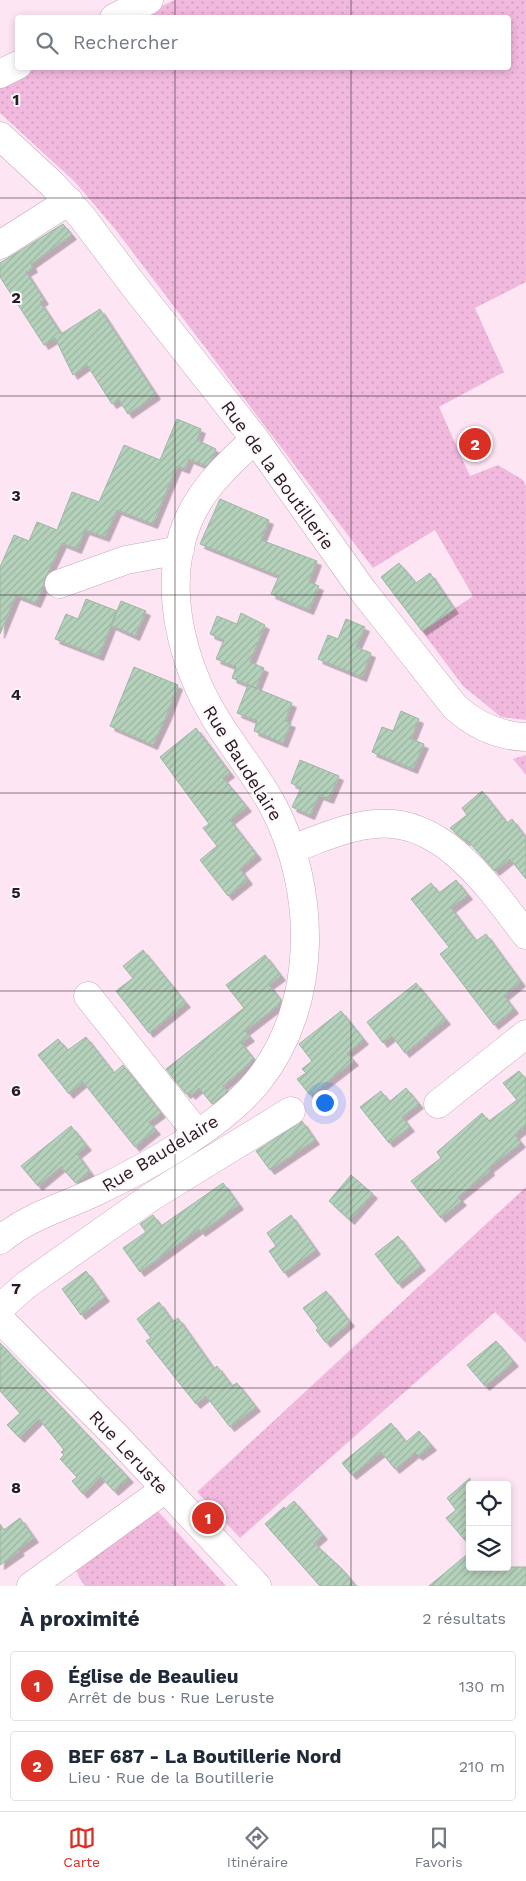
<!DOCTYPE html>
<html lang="fr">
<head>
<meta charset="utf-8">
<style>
  body { margin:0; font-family:"Work Sans",sans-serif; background:#f6f6f7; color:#1f2937 }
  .controls { position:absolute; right:15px; bottom:15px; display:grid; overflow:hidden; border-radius:5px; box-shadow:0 2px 8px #0003 }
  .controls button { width:45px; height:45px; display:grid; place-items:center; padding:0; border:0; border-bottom:1px solid #e0e1e3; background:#fff; color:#1f2937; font:25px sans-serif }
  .you { position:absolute; left:324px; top:1102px; width:18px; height:18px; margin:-12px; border:4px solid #fff; border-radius:50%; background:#1a73e8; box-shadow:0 0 0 8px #1a73e833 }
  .badge { display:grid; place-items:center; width:32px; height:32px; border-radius:50%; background:#d93025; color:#fff; font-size:16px; font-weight:700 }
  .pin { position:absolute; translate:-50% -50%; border:2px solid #fff; box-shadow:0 1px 5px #0006 }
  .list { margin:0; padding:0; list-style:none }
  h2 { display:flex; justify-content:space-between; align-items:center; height:65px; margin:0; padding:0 20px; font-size:21px }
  h2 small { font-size:16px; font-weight:400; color:#747a83 }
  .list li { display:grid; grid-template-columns:32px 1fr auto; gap:15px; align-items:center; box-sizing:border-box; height:70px; margin:0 10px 10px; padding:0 10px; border:1px solid #e0e1e3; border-radius:5px }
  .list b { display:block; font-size:19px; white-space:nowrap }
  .list p { margin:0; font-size:16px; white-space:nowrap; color:#747a83 }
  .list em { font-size:16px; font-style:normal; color:#747a83 }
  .icon { flex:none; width:28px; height:28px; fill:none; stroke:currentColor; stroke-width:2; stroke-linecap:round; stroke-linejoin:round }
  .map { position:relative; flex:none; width:526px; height:1586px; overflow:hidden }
  .search { position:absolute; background:#fff; box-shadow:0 2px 8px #0003; left:15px; right:15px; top:15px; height:55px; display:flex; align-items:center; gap:12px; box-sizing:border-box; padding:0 18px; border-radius:5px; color:#747a83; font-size:19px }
  .sheet { height:225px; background:#fff }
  nav { display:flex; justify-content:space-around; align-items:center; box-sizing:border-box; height:70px; border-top:1px solid #e0e1e3; background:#fff; font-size:14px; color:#747a83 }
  nav a { display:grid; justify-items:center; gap:2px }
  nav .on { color:#d93025 }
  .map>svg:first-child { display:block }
</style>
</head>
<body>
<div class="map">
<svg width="526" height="1586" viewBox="0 0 526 1586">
  <defs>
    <pattern id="grass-dots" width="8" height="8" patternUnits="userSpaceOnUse" patternTransform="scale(1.25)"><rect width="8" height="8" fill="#f1b9dd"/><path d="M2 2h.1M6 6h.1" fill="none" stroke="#cf9ebd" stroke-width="1.8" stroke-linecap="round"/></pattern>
    <pattern id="building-hatch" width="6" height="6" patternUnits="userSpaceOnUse" patternTransform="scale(1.25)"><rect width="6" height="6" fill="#b4d1bb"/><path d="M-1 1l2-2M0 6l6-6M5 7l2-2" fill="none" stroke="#9bb3a0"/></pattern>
    <filter id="shadow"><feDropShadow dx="4.5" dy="4.5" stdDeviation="0" flood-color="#0004"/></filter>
  </defs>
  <rect width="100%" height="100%" fill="#fee5f4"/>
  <path fill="url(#grass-dots)" d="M 175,0 L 526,0 L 526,282 L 475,308 L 504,372 L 439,407 L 470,476 L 498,465 L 523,480 L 526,486 L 526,720 L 501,717 L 463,686 L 422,631 L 473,596 L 435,530 L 373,568 L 115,229 L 75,182 L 0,113 L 0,76 L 21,68 L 508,68 L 508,18 L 137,17 Z
    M 526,755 L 526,775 L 513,759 Z
    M 526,1187 L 526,1343 L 495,1312 L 240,1538 L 197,1492 Z
    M 155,1508 L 226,1586 L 85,1586 L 80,1579 L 76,1571 L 79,1563 Z"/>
  <path fill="url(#building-hatch)" stroke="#9cb8a3" filter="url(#shadow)" d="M 63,224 L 72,235 L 31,264 L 33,268 L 26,272 L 44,300 L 40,302 L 61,334 L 100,309 L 156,395 L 128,414 L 119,400 L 112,404 L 87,365 L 73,375 L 55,338 L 44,345 L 0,277 L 0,263 Z
    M 177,419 L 201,429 L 197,440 L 216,449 L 212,459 L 206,466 L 189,459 L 185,469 L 177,466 L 153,524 L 117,510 L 105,537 L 85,530 L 77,549 L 62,543 L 44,581 L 44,585 L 36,603 L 16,595 L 0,634 L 0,567 L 14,535 L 29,541 L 37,522 L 57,530 L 72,492 L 99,502 L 124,445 L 160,460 Z
    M466 444a9 9 0 1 1 18 0a9 9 0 1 1-18 0Z
    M 220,499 L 269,520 L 261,540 L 317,561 L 309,582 L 319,586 L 309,610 L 271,594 L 279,576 L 200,544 Z
    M 399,563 L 416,583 L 430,573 L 454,609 L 422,631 L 381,577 Z
    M 86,599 L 117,611 L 99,656 L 55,639 L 66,614 L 78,619 Z
    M 121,601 L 146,611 L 135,636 L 111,625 Z
    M 241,613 L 265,625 L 250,662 L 264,668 L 256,688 L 232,678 L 236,667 L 216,659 L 224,640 L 210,634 L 217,616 L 237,624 Z
    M 346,619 L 365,627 L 356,647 L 371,653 L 362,677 L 318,659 L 328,635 L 338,639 Z
    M 134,667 L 178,685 L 167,715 L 153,745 L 110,726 Z
    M 248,685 L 292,703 L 285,721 L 291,723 L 283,743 L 254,731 L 257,721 L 237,713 Z
    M 401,711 L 419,719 L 411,739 L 424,744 L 413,769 L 372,752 L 382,727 L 393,731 Z
    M 196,728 L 230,773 L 223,778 L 247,807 L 230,820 L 257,855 L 240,869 L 248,880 L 228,896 L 200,860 L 217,846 L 203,828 L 209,824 L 160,757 Z
    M 300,760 L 339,776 L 329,799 L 319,795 L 310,815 L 292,807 L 301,788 L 291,783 Z
    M 482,791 L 507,823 L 512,819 L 526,838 L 526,879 L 510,859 L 495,871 L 467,840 L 465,841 L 450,828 L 467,815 L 462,808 Z
    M 456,880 L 468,895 L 451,908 L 476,941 L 486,934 L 521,982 L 504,996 L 514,1009 L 494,1025 L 440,954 L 449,947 L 411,899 L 431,883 L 439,893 Z
    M 143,950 L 186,1003 L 149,1033 L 116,991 L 133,978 L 123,966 Z
    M 265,955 L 281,976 L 269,985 L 281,1000 L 280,1004 L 245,1031 L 250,1037 L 241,1043 L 254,1059 L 223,1086 L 227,1091 L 212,1104 L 199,1088 L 191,1095 L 189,1092 L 186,1094 L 166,1069 L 244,1008 L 226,985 Z
    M 416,983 L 446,1020 L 405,1053 L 392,1036 L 383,1043 L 367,1022 Z
    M 341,1011 L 364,1040 L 347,1053 L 354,1061 L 310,1095 L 297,1079 L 306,1073 L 302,1069 L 312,1061 L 299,1044 Z
    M 86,1037 L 114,1073 L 123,1065 L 161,1113 L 149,1122 L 156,1130 L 135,1147 L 83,1082 L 69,1094 L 38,1055 L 58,1039 L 68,1050 Z
    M 519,1071 L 526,1079 L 526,1126 L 515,1135 L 521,1143 L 489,1168 L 490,1171 L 458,1197 L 462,1201 L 441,1218 L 411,1181 L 441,1158 L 437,1152 L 482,1113 L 489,1121 L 517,1100 L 503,1083 Z
    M 406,1088 L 419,1104 L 402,1117 L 410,1127 L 389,1143 L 360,1107 L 381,1091 L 389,1102 Z
    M 302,1121 L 315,1140 L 270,1170 L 256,1151 Z
    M 71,1126 L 87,1146 L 77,1154 L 90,1172 L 76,1183 L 61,1167 L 38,1186 L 21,1166 Z
    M 351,1175 L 373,1194 L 350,1220 L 329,1201 Z
    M 223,1183 L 239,1205 L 201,1232 L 199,1229 L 140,1272 L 123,1248 L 146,1232 L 140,1224 L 153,1215 L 161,1226 Z
    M 291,1215 L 316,1250 L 284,1273 L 269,1251 L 276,1246 L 267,1233 Z
    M 398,1236 L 421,1266 L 398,1284 L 375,1254 Z
    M 86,1271 L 105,1297 L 81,1315 L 62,1289 Z
    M 326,1291 L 350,1322 L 326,1343 L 316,1330 L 318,1328 L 303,1308 Z
    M 159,1302 L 173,1322 L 178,1318 L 214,1369 L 217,1366 L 232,1386 L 237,1383 L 256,1407 L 230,1427 L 206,1396 L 196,1404 L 146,1341 L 151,1338 L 137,1319 Z
    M 496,1341 L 514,1362 L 485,1386 L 467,1365 Z
    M 0,1343 L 129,1478 L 114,1491 L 101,1477 L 83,1494 L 72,1481 L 77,1477 L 60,1459 L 64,1455 L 61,1452 L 64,1450 L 39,1419 L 20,1438 L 7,1425 L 20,1413 L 0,1391 Z
    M 391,1423 L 406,1442 L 419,1431 L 432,1446 L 418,1456 L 415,1453 L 395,1469 L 381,1452 L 352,1475 L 342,1463 Z
    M 470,1478 L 470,1546 L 446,1518 L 456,1510 L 447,1498 Z
    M 294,1501 L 323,1535 L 314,1543 L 341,1568 L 356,1586 L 320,1586 L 265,1524 L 284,1507 L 285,1509 Z
    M 20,1518 L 34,1538 L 18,1549 L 20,1551 L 0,1565 L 0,1524 L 4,1530 Z
    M 470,1552 L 470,1567 L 526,1567 L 526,1586 L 429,1586 Z"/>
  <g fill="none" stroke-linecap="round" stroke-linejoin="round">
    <defs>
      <path id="minor" d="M 114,18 L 149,0
        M 0,74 L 18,65
        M 0,136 L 52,184 L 82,217 L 134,286 L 255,439 L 363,591 L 455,707 C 475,725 498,736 526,737
        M 0,245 L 69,201
        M 59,584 L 126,560 L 180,550
        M 291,849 C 318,840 347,826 375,824 C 443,817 490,888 526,935
        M 88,996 L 197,1133
        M 438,1104 L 526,1034
        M 0,1240 C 27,1217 63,1207 95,1192 C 146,1168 222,1126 258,1081 C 319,1005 317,889 273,806 C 257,776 235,750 217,721 C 182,665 161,585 188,521 C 201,489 229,463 255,439
        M 0,1308 L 26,1285 L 151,1197 L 291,1111
        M 0,1319 L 115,1435 L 257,1586
        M 31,1586 L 165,1489"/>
    </defs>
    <use href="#minor" stroke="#c6a8bb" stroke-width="29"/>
    <use href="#minor" stroke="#fff" stroke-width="28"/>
  </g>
  <path fill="none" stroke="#271c23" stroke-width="1" stroke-opacity="0.55" d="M 175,0 L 175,18M 351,0 L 351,18M 175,68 L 175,1586M 351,68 L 351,1586M 0,198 L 526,198M 0,396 L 526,396M 0,595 L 526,595M 0,793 L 526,793M 0,991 L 526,991M 0,1190 L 526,1190M 0,1388 L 526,1388"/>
  <g text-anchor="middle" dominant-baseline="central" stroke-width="4" stroke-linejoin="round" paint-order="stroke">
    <g font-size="18" fill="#271c23" stroke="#fff8fc">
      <text transform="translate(278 475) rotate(54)">Rue de la Boutillerie</text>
      <text transform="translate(243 763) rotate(58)">Rue Baudelaire</text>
      <text transform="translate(160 1153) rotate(-31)">Rue Baudelaire</text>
      <text transform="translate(129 1452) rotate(47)">Rue Leruste</text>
    </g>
  </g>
  <g font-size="16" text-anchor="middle" font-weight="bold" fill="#271c23" stroke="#fff8fc" stroke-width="4" stroke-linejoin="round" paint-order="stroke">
    <text x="16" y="105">1</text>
    <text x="16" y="303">2</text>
    <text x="16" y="501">3</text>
    <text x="16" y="700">4</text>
    <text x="16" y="898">5</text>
    <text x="16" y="1096">6</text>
    <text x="16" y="1294">7</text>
    <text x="16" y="1493">8</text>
  </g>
</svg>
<div class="controls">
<button><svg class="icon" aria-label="locate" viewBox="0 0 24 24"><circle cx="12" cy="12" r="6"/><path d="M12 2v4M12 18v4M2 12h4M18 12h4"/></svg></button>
<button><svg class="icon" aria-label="layers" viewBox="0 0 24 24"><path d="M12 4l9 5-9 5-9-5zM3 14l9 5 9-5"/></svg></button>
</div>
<div class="you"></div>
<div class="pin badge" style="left:208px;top:1518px">1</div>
<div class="pin badge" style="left:475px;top:444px">2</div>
<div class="search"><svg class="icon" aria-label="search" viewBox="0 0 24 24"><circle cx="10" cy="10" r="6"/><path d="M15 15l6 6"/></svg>Rechercher</div>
</div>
<section class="sheet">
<h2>À proximité<small>2 résultats</small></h2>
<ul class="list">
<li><span class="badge">1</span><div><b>Église de Beaulieu</b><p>Arrêt de bus · Rue Leruste</p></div><em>130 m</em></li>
<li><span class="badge">2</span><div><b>BEF 687 - La Boutillerie Nord</b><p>Lieu · Rue de la Boutillerie</p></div><em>210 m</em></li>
</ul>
</section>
<nav>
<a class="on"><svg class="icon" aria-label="map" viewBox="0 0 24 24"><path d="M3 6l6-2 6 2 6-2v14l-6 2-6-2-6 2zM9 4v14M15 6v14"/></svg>Carte</a>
<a><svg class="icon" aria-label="directions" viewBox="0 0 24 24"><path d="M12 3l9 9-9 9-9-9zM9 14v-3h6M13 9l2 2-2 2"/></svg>Itinéraire</a>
<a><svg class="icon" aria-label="saved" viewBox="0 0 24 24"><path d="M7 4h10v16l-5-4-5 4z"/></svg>Favoris</a>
</nav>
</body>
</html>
